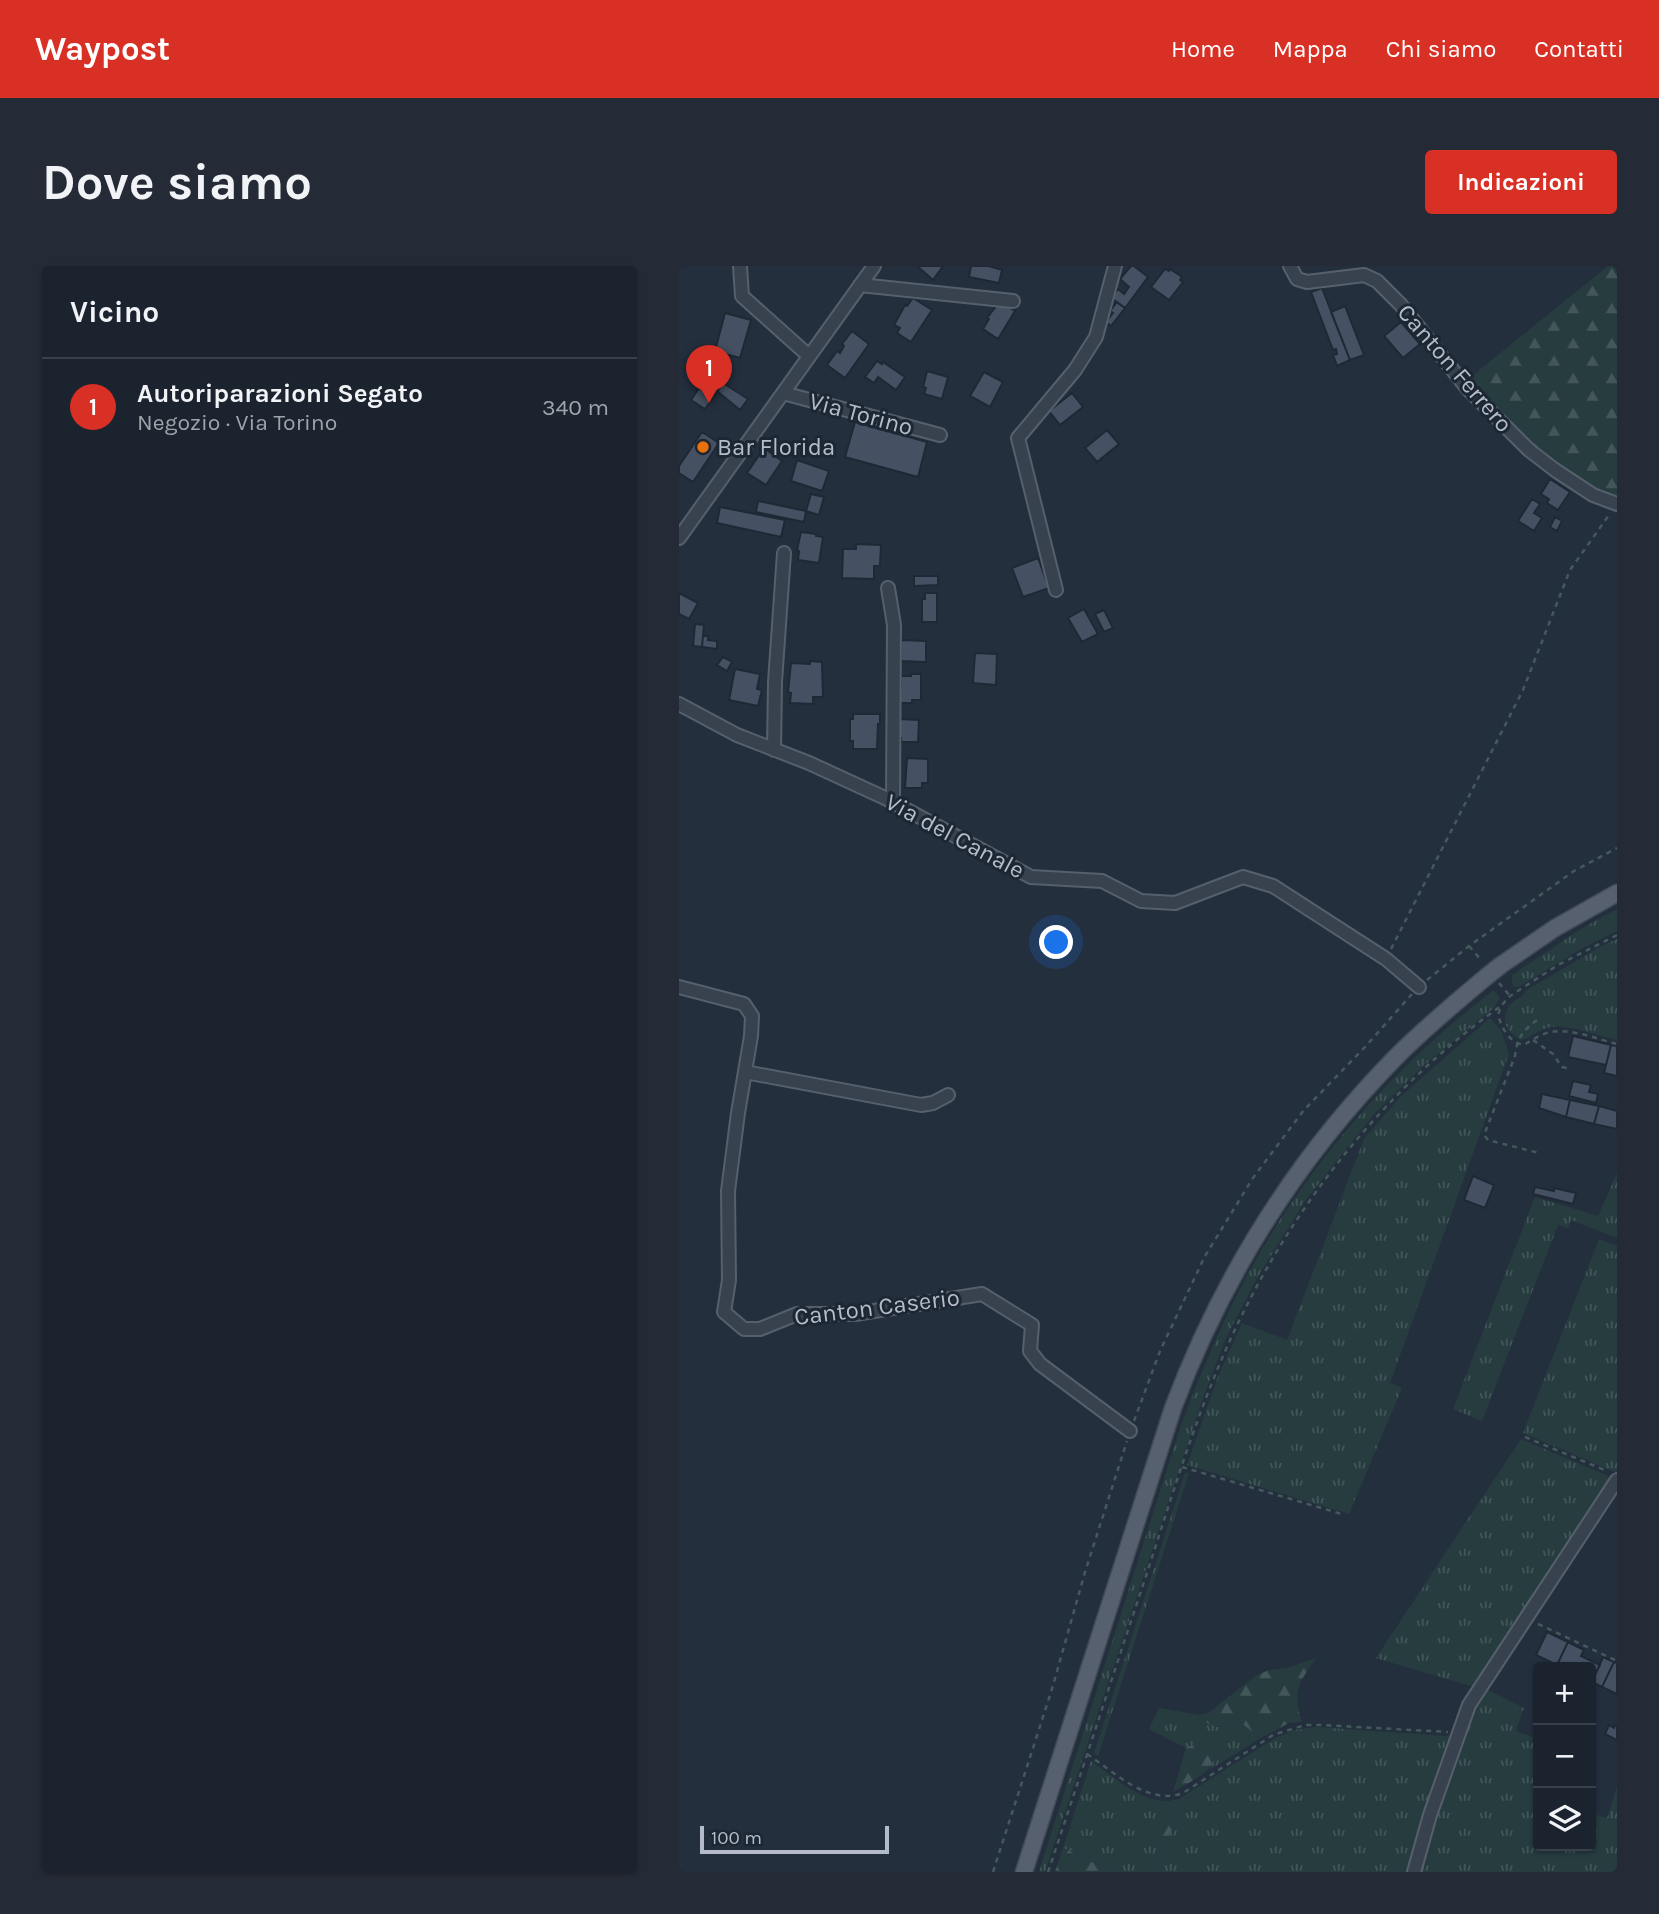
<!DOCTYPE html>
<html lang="it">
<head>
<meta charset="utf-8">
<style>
  body { margin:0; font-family:Karla,sans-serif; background:#242b36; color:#f1f3f6 }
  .controls { position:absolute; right:21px; bottom:21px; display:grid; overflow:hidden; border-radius:7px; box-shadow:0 2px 5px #0004 }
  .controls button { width:63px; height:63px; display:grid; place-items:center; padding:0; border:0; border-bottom:2px solid #39404a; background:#1b232e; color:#f1f3f6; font:35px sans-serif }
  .scale { position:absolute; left:21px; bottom:18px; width:189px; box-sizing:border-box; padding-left:7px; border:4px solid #b4bcc9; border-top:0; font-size:19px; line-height:24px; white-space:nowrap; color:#b4bcc9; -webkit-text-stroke:5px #1d2633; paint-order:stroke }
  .you { position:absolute; left:378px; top:677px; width:24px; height:24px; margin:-18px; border:5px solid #fff; border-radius:50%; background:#1a73e8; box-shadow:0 0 0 10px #1a73e833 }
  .badge { display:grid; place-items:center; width:46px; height:46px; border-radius:50%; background:#d93025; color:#fff; font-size:23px; font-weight:700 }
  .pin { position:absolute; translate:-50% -58px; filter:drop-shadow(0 2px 4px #0008) }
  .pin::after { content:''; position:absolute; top:37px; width:24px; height:21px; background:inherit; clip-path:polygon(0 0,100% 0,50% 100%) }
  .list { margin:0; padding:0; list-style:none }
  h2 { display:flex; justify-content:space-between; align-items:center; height:91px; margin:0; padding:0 28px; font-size:30px }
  h2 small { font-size:23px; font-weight:400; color:#a0a4aa }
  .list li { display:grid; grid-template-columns:46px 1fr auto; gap:21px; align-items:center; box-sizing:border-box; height:98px; padding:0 28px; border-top:2px solid #39404a }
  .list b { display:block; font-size:26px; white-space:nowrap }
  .list p { margin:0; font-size:23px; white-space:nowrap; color:#a0a4aa }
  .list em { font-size:23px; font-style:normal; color:#a0a4aa }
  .icon { flex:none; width:38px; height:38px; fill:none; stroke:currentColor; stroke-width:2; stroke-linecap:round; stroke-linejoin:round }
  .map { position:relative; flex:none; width:938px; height:1606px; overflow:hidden; border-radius:7px }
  header { display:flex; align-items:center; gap:42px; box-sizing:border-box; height:98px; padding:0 35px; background:#d93025; color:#fff }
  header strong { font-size:33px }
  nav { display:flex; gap:38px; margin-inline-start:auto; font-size:24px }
  .intro { display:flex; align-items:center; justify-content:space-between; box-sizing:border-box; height:168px; padding:0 42px }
  h1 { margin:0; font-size:49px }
  .button { padding:18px 32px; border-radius:7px; background:#d93025; color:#fff; font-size:24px; font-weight:700 }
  main { display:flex; gap:42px; padding:0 42px }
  aside { flex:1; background:#1b232e; border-radius:7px; box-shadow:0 2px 5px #0004 }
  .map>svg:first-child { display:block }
</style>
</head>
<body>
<header>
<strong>Waypost</strong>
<nav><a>Home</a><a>Mappa</a><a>Chi siamo</a><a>Contatti</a></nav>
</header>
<div class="intro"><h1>Dove siamo</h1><a class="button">Indicazioni</a></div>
<main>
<aside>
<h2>Vicino<small></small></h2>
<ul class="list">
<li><span class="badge">1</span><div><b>Autoriparazioni Segato</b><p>Negozio · Via Torino</p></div><em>340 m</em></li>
</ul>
</aside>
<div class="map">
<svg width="938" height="1606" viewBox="0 0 938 1606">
  <defs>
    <pattern id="grass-tufts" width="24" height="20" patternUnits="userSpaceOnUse" patternTransform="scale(1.75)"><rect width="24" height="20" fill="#263c3f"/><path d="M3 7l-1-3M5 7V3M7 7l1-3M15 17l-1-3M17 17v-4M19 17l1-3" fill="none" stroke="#435659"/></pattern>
    <pattern id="forest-firs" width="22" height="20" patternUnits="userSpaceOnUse" patternTransform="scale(1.75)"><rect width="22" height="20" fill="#263c3f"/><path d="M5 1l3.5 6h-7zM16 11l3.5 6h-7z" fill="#435659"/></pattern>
  </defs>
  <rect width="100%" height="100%" fill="#242f3e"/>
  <path fill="url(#grass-tufts)" d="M 938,643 L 938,665 L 902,683 L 839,721 L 835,721 L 833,718 L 833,709 L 900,664 Z
    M 938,673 L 938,774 C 919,770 890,758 871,761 C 862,763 854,769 846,773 L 842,774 C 819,762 821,740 844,730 L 846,725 L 921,681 Z
    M 815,724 L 821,732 L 816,741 L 743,801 L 696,847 L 626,935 L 578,1012 L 547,1072 L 524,1132 L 366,1606 L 360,1606 L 502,1159 C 522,1106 544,1054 571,1004 C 632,895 716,799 815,724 Z
    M 811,752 L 823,766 L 830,788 L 711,1117 L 723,1122 L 670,1248 L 508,1199 L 538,1113 L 563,1057 L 608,1074 L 685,873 L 721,831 Z
    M 938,907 L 938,972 L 892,954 L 889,962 L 879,959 L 803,1155 L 774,1143 L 856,931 L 919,950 Z
    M 920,973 L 938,980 L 938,1207 L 844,1167 Z
    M 842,1173 L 934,1212 L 795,1421 L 697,1392 Z
    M 506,1207 L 510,1207 L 419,1490 L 415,1487 Z
    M 805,1422 L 845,1442 L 837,1465 L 859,1473 L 859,1580 L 912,1580 L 912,1547 L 928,1552 L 938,1521 L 938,1606 L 742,1606 C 758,1544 775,1479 805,1422 Z
    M 480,1442 L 520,1449 L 529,1447 L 526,1455 L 539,1461 L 561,1456 L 582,1472 L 530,1504 L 536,1489 L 518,1477 L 507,1482 L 470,1463 Z
    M 637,1461 L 767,1470 L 775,1469 L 732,1606 L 481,1606 L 500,1533 L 596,1472 L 616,1464 Z
    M 412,1495 C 436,1511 462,1538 493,1535 L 473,1606 L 433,1606 L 384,1582 Z"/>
  <path fill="url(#forest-firs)" d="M 929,0 L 938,0 L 938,229 L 930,232 L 863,189 L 788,114 Z
    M 637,1392 C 619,1419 613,1423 623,1456 L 610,1457 L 582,1472 L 561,1456 C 549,1458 536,1465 526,1455 L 529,1447 L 578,1409 L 590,1404 L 608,1402 Z
    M 518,1477 L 529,1478 C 551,1499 510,1516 494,1526 L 507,1482 Z
    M 500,1533 L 481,1606 L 473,1606 L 493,1535 Z
    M 384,1582 L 433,1606 L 376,1606 Z"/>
  <path fill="#455162" stroke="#1f2835" stroke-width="2" d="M 238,0 L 264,0 L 254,14 Z
    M 292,0 L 310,0 L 323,4 L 320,17 L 290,11 Z
    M 452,0 L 455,0 L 469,11 L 446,42 L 432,32 L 439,23 L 445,28 L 450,21 L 441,13 Z
    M 486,3 L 490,5 L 491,3 L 503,11 L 501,14 L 504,16 L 490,34 L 472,21 Z
    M 643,22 L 671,94 L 658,100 L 654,89 L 658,88 L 657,83 L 654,84 L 632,26 Z
    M 234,32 L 253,44 L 232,76 L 218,67 L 221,62 L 215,59 L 226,39 L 228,40 Z
    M 321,35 L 336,45 L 319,73 L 304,63 L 310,53 L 308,52 Z
    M 438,36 L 446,42 L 432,60 L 427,56 L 434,47 L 431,45 Z
    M 666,40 L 685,89 L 671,94 L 652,46 Z
    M 46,47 L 72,54 L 61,92 L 36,85 Z
    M 722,56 L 741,78 L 724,92 L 705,70 Z
    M 173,65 L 190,78 L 166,112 L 148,99 L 158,85 L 161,87 L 165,80 L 163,78 Z
    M 198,95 L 203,98 L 204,96 L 226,111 L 217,124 L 199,111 L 195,117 L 186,111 Z
    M 248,105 L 269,111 L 263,133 L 245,128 L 247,122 L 244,121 Z
    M 305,106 L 324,116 L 311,141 L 291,130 Z
    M 30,107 L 44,117 L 26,143 L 12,134 Z
    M 44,117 L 69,133 L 61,144 L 38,125 Z
    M 393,127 L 404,141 L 381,159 L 370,145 Z
    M 176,156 L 248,176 L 239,211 L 166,191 Z
    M 428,164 L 440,178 L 418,196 L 406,182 Z
    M 23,166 L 40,177 L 14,216 L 0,207 L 0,200 Z
    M 85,182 L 103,195 L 87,219 L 68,207 Z
    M 118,194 L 150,205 L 143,225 L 112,215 Z
    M 871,213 L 891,226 L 879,244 L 868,237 L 870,233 L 862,228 Z
    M 132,228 L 145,231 L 140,249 L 127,245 Z
    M 853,233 L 861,238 L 855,247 L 863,252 L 855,265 L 839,255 Z
    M 79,235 L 127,245 L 125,256 L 77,246 Z
    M 41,241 L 106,254 L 102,271 L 38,257 Z
    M 876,251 L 883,255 L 878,265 L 871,261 Z
    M 122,266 L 137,268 L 137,270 L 144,271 L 140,297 L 119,294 L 120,285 L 118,284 Z
    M 177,278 L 202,279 L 201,300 L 195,300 L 195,313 L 163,312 L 164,283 L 177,283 Z
    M 359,292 L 370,322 L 344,331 L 333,302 Z
    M 235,310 L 259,310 L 259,319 L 235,320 Z
    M 0,327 L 19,337 L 10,353 L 0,348 Z
    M 246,327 L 258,327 L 258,356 L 243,356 L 243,333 L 246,333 Z
    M 405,343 L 419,368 L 403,376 L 389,352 Z
    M 425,344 L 434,362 L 425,366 L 416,348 Z
    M 16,358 L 25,359 L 23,381 L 14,380 Z
    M 24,370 L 29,370 L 29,374 L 38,375 L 38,383 L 23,381 Z
    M 222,374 L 247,375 L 247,396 L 222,395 Z
    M 296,387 L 318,388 L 317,419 L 294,417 Z
    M 44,391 L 53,396 L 48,405 L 38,399 Z
    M 131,395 L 143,396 L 144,431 L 134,431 L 134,438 L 111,437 L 112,427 L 109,426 L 112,397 L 131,398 Z
    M 56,403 L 81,408 L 78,423 L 83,424 L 79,440 L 50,434 Z
    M 232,408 L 242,408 L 242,434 L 233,434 L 233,437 L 221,437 L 222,410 L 232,410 Z
    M 174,448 L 201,448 L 201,458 L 199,458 L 198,483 L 174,483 L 174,475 L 171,475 L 171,453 L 174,453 Z
    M 220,453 L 240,454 L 239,476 L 222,476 L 222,472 L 220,472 Z
    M 228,492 L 249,493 L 249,517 L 243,517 L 243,522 L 226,522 Z
    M 894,770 L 932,779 L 927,799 L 889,791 Z
    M 932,779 L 938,780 L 938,810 L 925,807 Z
    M 894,815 L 912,819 L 910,826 L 919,828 L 917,837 L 890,830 Z
    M 863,828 L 891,834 L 887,851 L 860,842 Z
    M 891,834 L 920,840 L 915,858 L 887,851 Z
    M 920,840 L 938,845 L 938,863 L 915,858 Z
    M 794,910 L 815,919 L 806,942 L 785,934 Z
    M 856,921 L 875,925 L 875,922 L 897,927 L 894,938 L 854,928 Z
    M 868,1366 L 889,1376 L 878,1399 L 857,1389 Z
    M 889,1376 L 905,1384 L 902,1390 L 921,1399 L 912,1417 L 912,1401 L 883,1401 L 878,1399 Z
    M 924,1391 L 935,1396 L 923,1421 L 913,1416 Z
    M 935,1396 L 938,1397 L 938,1428 L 923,1421 Z
    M 930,1459 L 935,1462 L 936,1459 L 938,1460 L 938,1474 L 926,1468 Z"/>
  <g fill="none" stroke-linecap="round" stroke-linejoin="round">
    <defs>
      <path id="minor" d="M 61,0 L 63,30 L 130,90
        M 611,0 L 618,13 L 628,16 L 685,9 L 698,15 L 722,39 L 788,122 L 850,184 L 876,204 L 914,229 L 938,238
        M 181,19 L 334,35
        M 104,127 L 261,169
        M 0,272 L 195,0
        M 209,322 L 215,359 L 214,536
        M 377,324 L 339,172 L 396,104 L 417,71 L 436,0
        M 0,438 L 58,469 L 130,497 L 206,532 L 352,611 L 423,615 L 462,635 L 496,637 L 564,611 L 594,620 L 707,693 L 740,721
        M 95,484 L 96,416 L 105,287
        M 0,721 L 65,738 L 73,750 L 72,770 L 59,847 L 49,925 L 50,1014 L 45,1046 L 65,1063 L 81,1063 L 118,1048 L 176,1048 L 303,1028 L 353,1059 L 351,1085 L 361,1098 L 451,1165
        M 66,806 L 242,839 L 254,837 L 269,829
        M 735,1606 L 751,1549 L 790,1439 L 938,1214"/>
      <path id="major" d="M 822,699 L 876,662 L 938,627
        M 345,1606 L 494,1142 C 544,1009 619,890 719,789 C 747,761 777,736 807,711"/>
    </defs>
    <use href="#minor" stroke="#565f6c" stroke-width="16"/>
    <use href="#major" stroke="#414a57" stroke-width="19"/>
    <path stroke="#44595c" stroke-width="2.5" stroke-dasharray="5 5" stroke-linecap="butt" d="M 938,669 L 879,699 L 831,730 L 822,740 L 819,749 C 823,763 831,777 845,779 C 853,774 862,768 871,766 C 892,762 918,773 938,778
      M 790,680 L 803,695
      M 712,683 L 844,424 L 891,304 L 930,249
      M 748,714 L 790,680 L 895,605 L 938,582
      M 820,717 L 831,730
      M 858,754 C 844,765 838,771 836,790 L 805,869 L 809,874 L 860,887
      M 854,774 L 874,788 L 883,801 L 888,802
      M 455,1155 L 481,1085 L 526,990 L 574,912 L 625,844 L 686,781 L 733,728
      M 846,1171 L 928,1205
      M 503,1201 L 666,1249
      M 859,1358 L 938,1395
      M 408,1488 C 435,1506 469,1540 504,1527 L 594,1469 L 626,1459 L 643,1459 L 769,1466
      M 314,1606 L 373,1423 L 406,1306 L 448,1175
      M 369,1606 C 402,1508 434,1409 467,1310 C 493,1230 517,1149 552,1072 C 611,943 706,822 822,740"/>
    <use href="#minor" stroke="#38414e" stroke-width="12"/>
    <use href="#major" stroke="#56606e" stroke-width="16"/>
    <defs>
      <path id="major-bridge" d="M 807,711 L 822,699"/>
    </defs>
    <use href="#major-bridge" stroke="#414a57" stroke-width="19" stroke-linecap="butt"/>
    <use href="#major-bridge" stroke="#56606e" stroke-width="16"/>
  </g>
  <circle fill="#e8710a" stroke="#1d2633" stroke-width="2.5" cx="24" cy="181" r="7"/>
  <g text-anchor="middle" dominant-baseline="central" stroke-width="6" stroke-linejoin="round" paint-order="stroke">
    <g font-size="24" fill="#b4bcc9" stroke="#1d2633">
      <text transform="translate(776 102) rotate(49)">Canton Ferrero</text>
      <text transform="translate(182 148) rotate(15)">Via Torino</text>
      <text transform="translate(276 570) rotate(28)">Via del Canale</text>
      <text transform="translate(198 1041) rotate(-7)">Canton Caserio</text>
    </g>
    <g font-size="24" fill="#b4bcc9" stroke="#1d2633" text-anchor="start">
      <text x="38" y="181">Bar Florida</text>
    </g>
  </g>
</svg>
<div class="controls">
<button>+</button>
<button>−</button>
<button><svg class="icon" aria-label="layers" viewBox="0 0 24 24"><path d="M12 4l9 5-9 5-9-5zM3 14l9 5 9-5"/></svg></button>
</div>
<div class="scale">100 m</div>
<div class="you"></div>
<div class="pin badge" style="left:30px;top:137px">1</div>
</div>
</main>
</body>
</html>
